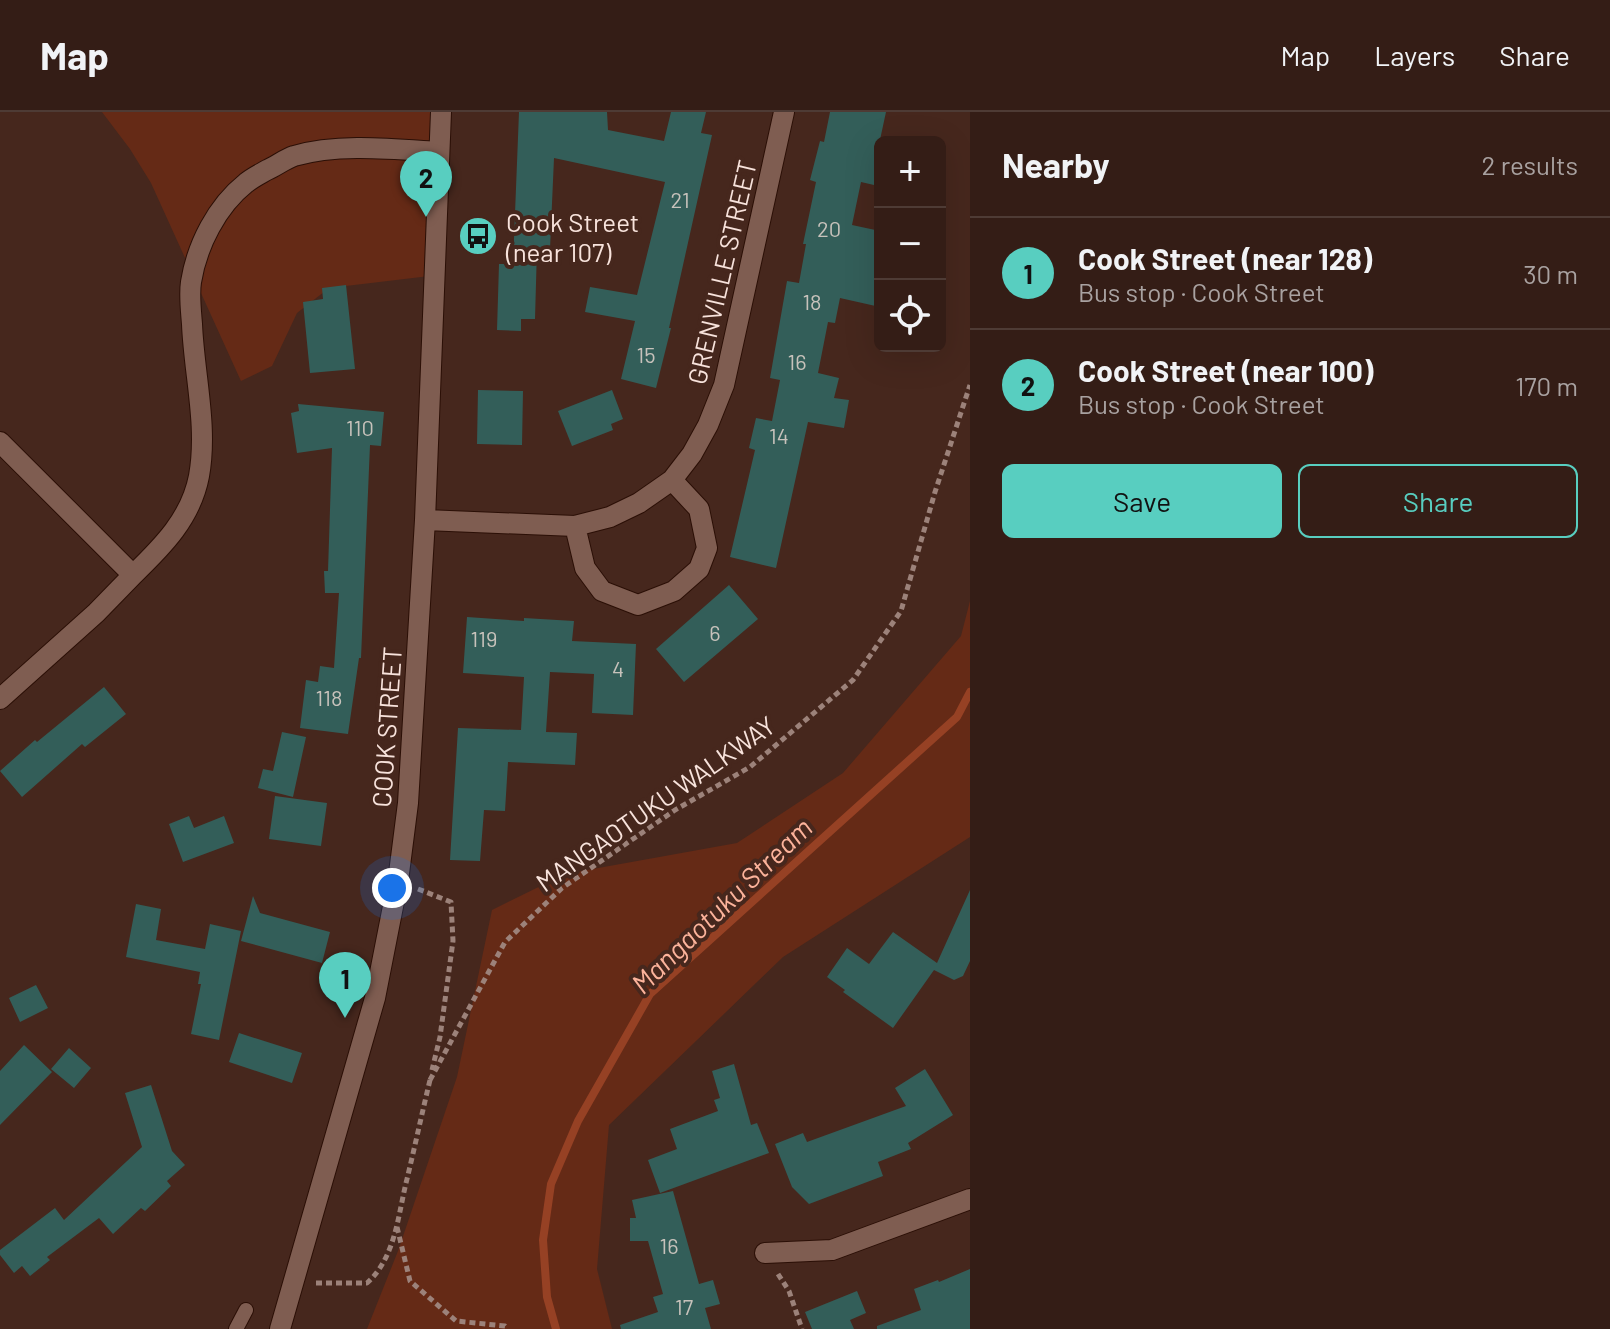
<!DOCTYPE html>
<html lang="en">
<head>
<meta charset="utf-8">
<style>
  body { margin:0; font-family:Barlow,sans-serif; background:#3c261f; color:#f1f3f6 }
  .controls { position:absolute; right:24px; top:24px; display:grid; overflow:hidden; border-radius:12px; box-shadow:0 8px 32px #0002 }
  .controls button { width:72px; height:72px; display:grid; place-items:center; padding:0; border:0; border-bottom:2px solid #4e3b35; background:#341d16; color:#f1f3f6; font:40px sans-serif }
  .you { position:absolute; left:392px; top:776px; width:28px; height:28px; margin:-20px; border:6px solid #fff; border-radius:50%; background:#1a73e8; box-shadow:0 0 0 12px #1a73e833 }
  .badge { display:grid; place-items:center; width:52px; height:52px; border-radius:50%; background:#58cec0; color:#111; font-size:26px; font-weight:700 }
  .pin { position:absolute; translate:-50% -66px; filter:drop-shadow(0 2px 4px #0008) }
  .pin::after { content:''; position:absolute; top:42px; width:28px; height:24px; background:inherit; clip-path:polygon(0 0,100% 0,50% 100%) }
  .list { margin:0; padding:0; list-style:none }
  h2 { display:flex; justify-content:space-between; align-items:center; height:104px; margin:0; padding:0 32px; font-size:34px }
  h2 small { font-size:26px; font-weight:400; color:#a9a2a1 }
  .list li { display:grid; grid-template-columns:52px 1fr auto; gap:24px; align-items:center; box-sizing:border-box; height:112px; padding:0 32px; border-top:2px solid #4e3b35 }
  .list b { display:block; font-size:30px; white-space:nowrap }
  .list p { margin:0; font-size:26px; white-space:nowrap; color:#a9a2a1 }
  .list em { font-size:26px; font-style:normal; color:#a9a2a1 }
  .actions { display:flex; gap:16px; padding:24px 32px }
  .actions a { flex:1; padding:18px 0; border:2px solid #58cec0; border-radius:12px; text-align:center; font-size:28px; color:#58cec0 }
  .actions .main { background:#58cec0; color:#111 }
  .icon { flex:none; width:44px; height:44px; fill:none; stroke:currentColor; stroke-width:2; stroke-linecap:round; stroke-linejoin:round }
  .map { position:relative; flex:none; width:970px; height:1217px; overflow:hidden }
  header { display:flex; align-items:center; gap:48px; box-sizing:border-box; height:112px; padding:0 40px; background:#341d16; border-bottom:2px solid #4e3b35 }
  header strong { font-size:38px }
  nav { display:flex; gap:44px; margin-inline-start:auto; font-size:28px }
  main { display:flex }
  aside { flex:1; background:#341d16 }
  .map>svg:first-child { display:block }
</style>
</head>
<body>
<header>
<strong>Map</strong>
<nav><a>Map</a><a>Layers</a><a>Share</a></nav>
</header>
<main>
<div class="map">
<svg width="970" height="1217" viewBox="0 0 970 1217">
  <rect width="100%" height="100%" fill="#46271d"/>
  <path fill="#652a16" d="M 102,0 L 440,0 L 438,163 L 329,176 L 297,201 L 272,254 L 241,269 L 151,71 L 130,37 Z
    M 970,489 L 970,725 L 783,845 L 609,1013 L 597,1157 L 612,1217 L 367,1217 L 398,1139 L 457,965 L 492,798 L 565,762 L 737,731 L 843,661 L 961,524 Z"/>
  <g fill="none" stroke-linecap="round" stroke-linejoin="round">
    <path stroke="#964124" stroke-width="8" d="M 556,1217 L 547,1185 L 543,1128 L 551,1072 L 578,1009 L 650,882 L 957,605 L 970,580"/>
  </g>
  <path fill="#335e59" d="M 519,0 L 607,0 L 608,18 L 664,29 L 671,0 L 706,0 L 701,21 L 712,23 L 669,216 L 671,216 L 656,276 L 621,267 L 635,209 L 585,200 L 590,175 L 637,183 L 665,70 L 554,46 L 550,137 L 537,136 L 535,207 L 521,207 L 521,219 L 497,218 L 499,152 L 513,152 Z
    M 830,0 L 886,0 L 875,51 L 879,52 L 874,73 L 861,70 L 852,113 L 880,119 L 880,195 L 840,186 L 835,211 L 828,210 L 818,261 L 839,266 L 834,286 L 849,288 L 844,316 L 808,310 L 776,456 L 730,445 L 755,338 L 749,336 L 756,306 L 772,309 L 780,268 L 770,266 L 787,169 L 799,171 L 806,132 L 803,132 L 816,70 L 810,68 L 820,29 L 824,30 Z
    M 346,173 L 355,257 L 310,261 L 303,190 L 323,187 L 322,176 Z
    M 478,278 L 523,279 L 522,333 L 477,332 Z
    M 612,278 L 623,307 L 611,312 L 613,318 L 572,334 L 558,299 Z
    M 298,292 L 384,300 L 381,334 L 370,333 L 361,546 L 359,546 L 348,622 L 300,616 L 306,568 L 318,570 L 320,554 L 334,556 L 339,481 L 325,481 L 324,459 L 328,459 L 332,336 L 297,341 L 291,301 L 299,299 Z
    M 729,473 L 758,507 L 684,570 L 656,537 Z
    M 467,505 L 524,509 L 524,506 L 574,509 L 572,529 L 636,532 L 633,603 L 592,601 L 594,562 L 550,560 L 546,620 L 577,621 L 575,653 L 508,650 L 505,699 L 484,698 L 480,749 L 450,748 L 458,616 L 521,618 L 524,565 L 463,561 Z
    M 104,575 L 126,602 L 85,635 L 82,632 L 22,685 L 0,659 L 35,628 L 37,630 Z
    M 282,620 L 306,625 L 293,685 L 258,676 L 263,657 L 273,659 Z
    M 275,684 L 327,691 L 321,734 L 269,727 Z
    M 189,704 L 194,716 L 224,704 L 234,731 L 183,750 L 169,712 Z
    M 970,778 L 970,849 L 963,864 L 954,868 L 934,858 L 893,916 L 843,880 L 845,878 L 827,865 L 847,836 L 869,852 L 893,820 L 937,851 Z
    M 253,784 L 260,801 L 330,820 L 322,851 L 241,829 Z
    M 136,792 L 161,797 L 156,828 L 205,837 L 210,812 L 241,819 L 219,928 L 191,922 L 201,872 L 198,872 L 200,860 L 126,845 Z
    M 36,873 L 48,896 L 20,910 L 9,886 Z
    M 239,921 L 302,941 L 292,971 L 229,950 Z
    M 24,933 L 52,960 L 0,1013 L 0,959 Z
    M 69,936 L 91,956 L 74,976 L 51,957 Z
    M 734,952 L 751,1013 L 757,1011 L 769,1041 L 660,1081 L 648,1048 L 677,1037 L 670,1017 L 718,999 L 714,988 L 720,986 L 712,959 Z
    M 925,957 L 953,1003 L 908,1031 L 911,1037 L 878,1050 L 883,1064 L 809,1092 L 792,1075 L 775,1032 L 803,1021 L 807,1030 L 906,994 L 895,976 Z
    M 151,973 L 172,1039 L 185,1053 L 167,1069 L 171,1074 L 145,1099 L 141,1096 L 113,1122 L 99,1106 L 47,1145 L 50,1148 L 30,1164 L 22,1154 L 14,1161 L 0,1143 L 0,1138 L 55,1096 L 64,1108 L 142,1035 L 125,981 Z
    M 673,1079 L 699,1172 L 713,1168 L 720,1192 L 705,1196 L 711,1217 L 621,1217 L 620,1213 L 658,1200 L 653,1185 L 663,1182 L 648,1129 L 630,1129 L 630,1106 L 636,1106 L 632,1088 Z
    M 970,1157 L 970,1217 L 877,1217 L 877,1214 L 921,1198 L 914,1177 L 938,1168 L 939,1170 Z
    M 857,1179 L 866,1201 L 850,1208 L 854,1217 L 812,1217 L 805,1200 Z"/>
  <g fill="none" stroke-linecap="round" stroke-linejoin="round">
    <defs>
      <path id="service" d="M 236,1217 L 246,1198"/>
      <path id="minor" d="M 0,330 L 133,463 L 96,501 L 0,587
        M 425,408 L 575,414 L 610,405 L 639,391 L 672,368 L 692,342 L 708,313 L 724,273 L 784,0
        M 575,414 L 585,456 L 602,479 L 638,493 L 674,479 L 699,457 L 707,436 L 699,397 L 672,368
        M 133,463 C 163,434 191,406 199,364 C 208,314 194,262 192,212 C 191,199 189,183 191,170 C 197,133 217,94 246,71 C 252,66 260,62 267,58 C 276,54 285,47 294,44 C 338,31 393,37 439,40
        M 765,1141 L 832,1138 L 970,1087
        M 280,1217 L 375,886 L 398,769 L 408,691 L 425,408 L 441,0"/>
    </defs>
    <use href="#service" stroke="#2b0f06" stroke-width="16"/>
    <use href="#minor" stroke="#2b0f06" stroke-width="22"/>
    <path stroke="#9c827a" stroke-width="5" stroke-dasharray="6 4" stroke-linecap="butt" d="M 418,777 L 451,790 L 453,829 L 440,925 L 432,958
      M 430,968 L 505,830 L 562,776 L 675,698 L 750,655 L 853,568 L 901,499 L 935,380 L 970,273
      M 397,1115 L 410,1169 L 456,1209 L 505,1214 L 508,1217
      M 778,1162 L 789,1179 L 802,1217
      M 316,1171 L 367,1171 C 396,1145 398,1102 407,1067 C 415,1034 422,1001 430,968"/>
    <use href="#service" stroke="#7f5d51" stroke-width="14"/>
    <use href="#minor" stroke="#7f5d51" stroke-width="20"/>
  </g>
  <defs>
    <symbol id="bus-disc" viewBox="-11 -11 22 22"><circle r="9.5" fill="#58cec0" stroke="#46271d"/><path d="M-5-6H5V4H4V6H2V4H-2V6H-4V4H-5ZM-3.5-4V0h7V-4ZM-3.5 1.2v1.5H-2V1.2ZM2 1.2v1.5H3.5V1.2Z" fill="#111"/></symbol>
  </defs>
  <g fill-rule="evenodd">
    <use href="#bus-disc" x="456" y="102" width="44" height="44"/>
  </g>
  <g text-anchor="middle" dominant-baseline="central" stroke-width="8" stroke-linejoin="round" paint-order="stroke">
    <g font-size="22" fill="#c7c2bb">
      <text x="680" y="87">21</text>
      <text x="829" y="116">20</text>
      <text x="812" y="189">18</text>
      <text x="646" y="242">15</text>
      <text x="797" y="249">16</text>
      <text x="360" y="315">110</text>
      <text x="779" y="323">14</text>
      <text x="715" y="520">6</text>
      <text x="484" y="526">119</text>
      <text x="618" y="556">4</text>
      <text x="329" y="585">118</text>
      <text x="669" y="1133">16</text>
      <text x="684" y="1194">17</text>
    </g>
    <g font-size="26" fill="#f8e3dc" stroke="#46271d" text-anchor="start">
      <text x="506" y="109">Cook Street<tspan x="506" dy="30">(near 107)</tspan></text>
    </g>
    <g font-size="26" fill="#f8e3dc" stroke="#46271d">
      <text transform="translate(721 160) rotate(-77)">GRENVILLE STREET</text>
      <text transform="translate(386 615) rotate(-86)">COOK STREET</text>
      <text transform="translate(655 691) rotate(-35)">MANGAOTUKU WALKWAY</text>
    </g>
    <g font-size="28" font-style="italic" fill="#fcb39b" stroke="#46271d">
      <text transform="translate(721 793) rotate(-44)">Mangaotuku Stream</text>
    </g>
  </g>
</svg>
<div class="controls">
<button>+</button>
<button>−</button>
<button><svg class="icon" aria-label="locate" viewBox="0 0 24 24"><circle cx="12" cy="12" r="6"/><path d="M12 2v4M12 18v4M2 12h4M18 12h4"/></svg></button>
</div>
<div class="you"></div>
<div class="pin badge" style="left:345px;top:906px">1</div>
<div class="pin badge" style="left:426px;top:105px">2</div>
</div>
<aside>
<h2>Nearby<small>2 results</small></h2>
<ul class="list">
<li><span class="badge">1</span><div><b>Cook Street (near 128)</b><p>Bus stop · Cook Street</p></div><em>30 m</em></li>
<li><span class="badge">2</span><div><b>Cook Street (near 100)</b><p>Bus stop · Cook Street</p></div><em>170 m</em></li>
</ul>
<div class="actions"><a class="main">Save</a><a>Share</a></div>
</aside>
</main>
</body>
</html>
